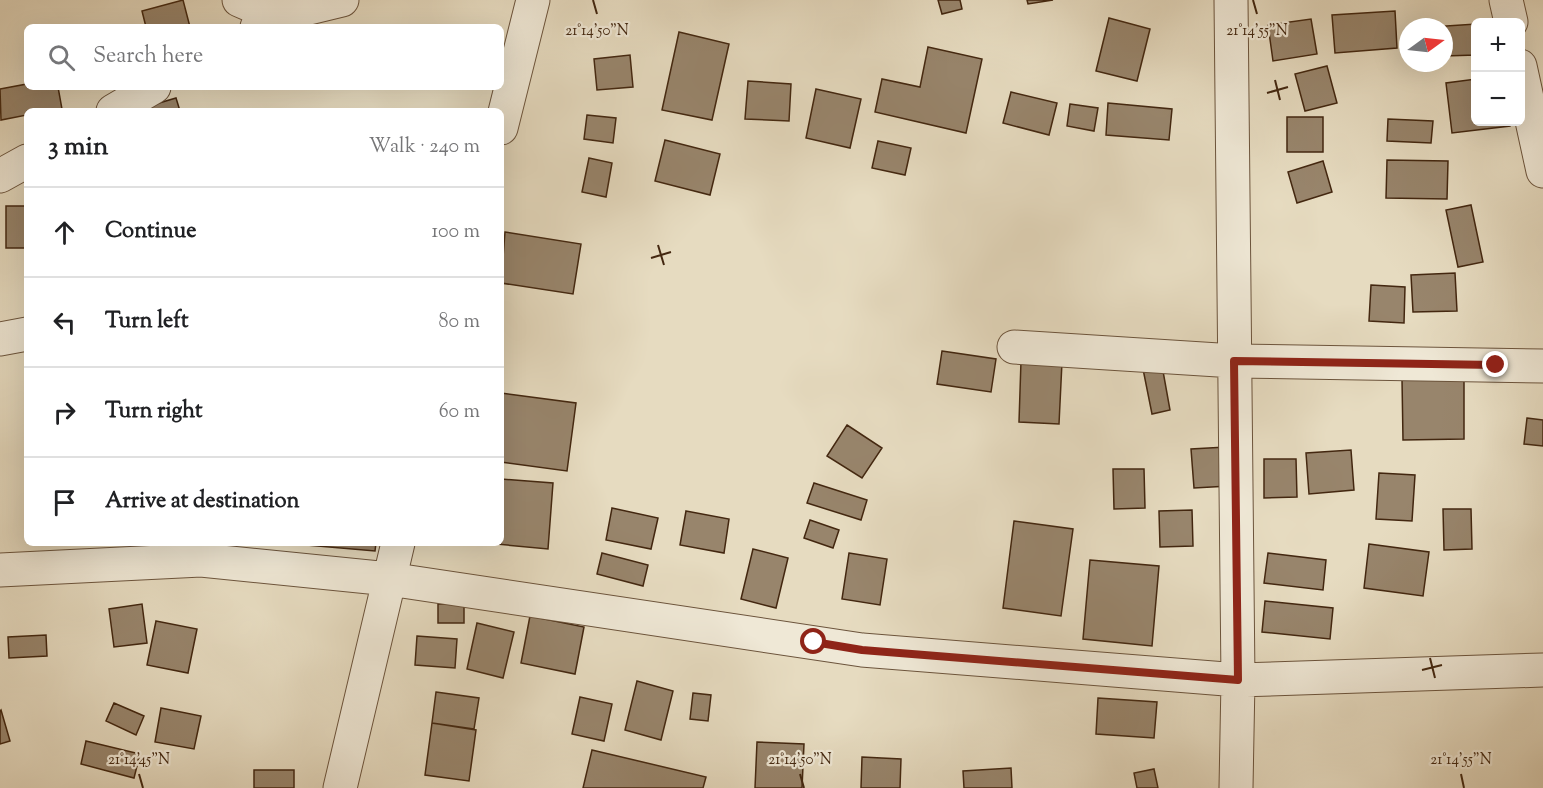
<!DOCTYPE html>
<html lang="en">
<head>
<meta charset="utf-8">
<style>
  body { margin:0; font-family:"Sorts Mill Goudy",serif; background:#f6f6f6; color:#202124 }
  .controls { position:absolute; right:18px; top:18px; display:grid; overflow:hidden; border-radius:9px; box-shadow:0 6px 24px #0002 }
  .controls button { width:54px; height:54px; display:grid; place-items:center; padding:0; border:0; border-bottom:2px solid #e0e0e0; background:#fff; color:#202124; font:30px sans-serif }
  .compass { position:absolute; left:1399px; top:18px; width:54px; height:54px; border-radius:50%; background:#fff; box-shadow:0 6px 24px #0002; rotate:75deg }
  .stop { position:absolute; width:18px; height:18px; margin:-14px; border:4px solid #8f2418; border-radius:50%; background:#fff }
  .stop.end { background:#8f2418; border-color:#fff; box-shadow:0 2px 6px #0008 }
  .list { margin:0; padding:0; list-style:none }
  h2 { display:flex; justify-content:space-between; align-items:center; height:78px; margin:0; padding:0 24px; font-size:26px }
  h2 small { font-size:20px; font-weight:400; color:#757577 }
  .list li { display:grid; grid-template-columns:39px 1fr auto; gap:18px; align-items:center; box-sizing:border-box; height:90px; padding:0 24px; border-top:2px solid #e0e0e0 }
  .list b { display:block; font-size:22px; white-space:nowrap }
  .list em { font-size:20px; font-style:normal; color:#757577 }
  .icon { flex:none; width:33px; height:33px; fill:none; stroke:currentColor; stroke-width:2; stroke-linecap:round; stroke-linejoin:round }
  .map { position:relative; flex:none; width:1543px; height:788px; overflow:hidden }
  .search { position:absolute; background:#fff; box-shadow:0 6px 24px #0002; left:24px; top:24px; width:480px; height:66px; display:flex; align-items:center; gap:15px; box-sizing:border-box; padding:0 21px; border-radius:9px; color:#757577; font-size:22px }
  .panel { position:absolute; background:#fff; box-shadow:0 6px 24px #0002; left:24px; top:108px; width:480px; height:438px; border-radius:9px }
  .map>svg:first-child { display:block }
</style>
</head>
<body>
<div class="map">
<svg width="1543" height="788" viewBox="0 0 1543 788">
  <rect width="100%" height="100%" fill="#e6dbc0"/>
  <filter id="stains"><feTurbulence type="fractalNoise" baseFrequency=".00333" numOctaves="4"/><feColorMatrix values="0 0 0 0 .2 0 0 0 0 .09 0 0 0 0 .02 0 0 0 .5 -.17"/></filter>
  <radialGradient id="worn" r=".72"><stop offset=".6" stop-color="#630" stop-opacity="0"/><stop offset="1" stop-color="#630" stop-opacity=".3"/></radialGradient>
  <path fill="#98856c" stroke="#432710" stroke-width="1.5" d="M 183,0 L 190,27 L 146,27 L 142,11 Z
    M 938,0 L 960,0 L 962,9 L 942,14 Z
    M 1027,0 L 1053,0 L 1028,4 Z
    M 1395,11 L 1397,48 L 1335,53 L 1332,15 Z
    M 1109,18 L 1150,29 L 1137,81 L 1096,71 Z
    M 1311,19 L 1317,54 L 1273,61 L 1268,25 Z
    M 1476,24 L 1476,55 L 1444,56 L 1444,27 L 1431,27 Z
    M 679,32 L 729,44 L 712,120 L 662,110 Z
    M 928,47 L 982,59 L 966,133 L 875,112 L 882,79 L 920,87 Z
    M 630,55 L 633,87 L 597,90 L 594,59 Z
    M 1327,66 L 1337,103 L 1305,111 L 1295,74 Z
    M 1476,79 L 1476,122 L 1510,122 L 1510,126 L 1452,133 L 1446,83 Z
    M 748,81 L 791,84 L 789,121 L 745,119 Z
    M 27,84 L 27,87 L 58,87 L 62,109 L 27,111 L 27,115 L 1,120 L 0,89 Z
    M 816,89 L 861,99 L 850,148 L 806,138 Z
    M 1011,92 L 1057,103 L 1049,135 L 1003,123 Z
    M 176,98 L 180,111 L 151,111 L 149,106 Z
    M 1108,103 L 1172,109 L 1169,140 L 1106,135 Z
    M 1070,104 L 1098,108 L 1094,131 L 1067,126 Z
    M 587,115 L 616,118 L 613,143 L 584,139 Z
    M 1287,117 L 1323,117 L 1323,152 L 1287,152 Z
    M 1388,119 L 1433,121 L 1431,143 L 1387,141 Z
    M 665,140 L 720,154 L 710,195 L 655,181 Z
    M 878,141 L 911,148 L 905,175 L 872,168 Z
    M 589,158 L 612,163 L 606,197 L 582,192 Z
    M 1387,160 L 1448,161 L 1447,199 L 1386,198 Z
    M 1323,161 L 1332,192 L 1297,203 L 1288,172 Z
    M 1471,205 L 1483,262 L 1458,267 L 1446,210 Z
    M 6,206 L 27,206 L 27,248 L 6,248 Z
    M 505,232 L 581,244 L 573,294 L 501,283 Z
    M 1455,273 L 1457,311 L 1413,312 L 1411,275 Z
    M 1371,285 L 1405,287 L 1404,323 L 1369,321 Z
    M 942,351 L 996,359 L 991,392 L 937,384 Z
    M 1161,360 L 1170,410 L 1152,414 L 1142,364 Z
    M 1021,361 L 1062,362 L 1059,424 L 1019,422 Z
    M 1402,379 L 1464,379 L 1464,439 L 1403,440 Z
    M 501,393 L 576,403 L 567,471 L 501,462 Z
    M 1527,418 L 1543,420 L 1543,446 L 1524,444 Z
    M 847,425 L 882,448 L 862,478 L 827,456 Z
    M 1226,447 L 1229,486 L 1194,488 L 1191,449 Z
    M 1351,450 L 1354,490 L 1309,494 L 1306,453 Z
    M 1264,459 L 1296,459 L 1297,497 L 1264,498 Z
    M 1113,469 L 1144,469 L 1145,508 L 1114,509 Z
    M 1379,473 L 1415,475 L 1412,521 L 1376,519 Z
    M 501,479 L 553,483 L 548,549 L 486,543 L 501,543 Z
    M 814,483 L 867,500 L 861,520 L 807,503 Z
    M 612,508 L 658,518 L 651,549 L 606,540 Z
    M 1443,509 L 1471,509 L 1472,549 L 1444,550 Z
    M 1192,510 L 1193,546 L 1160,547 L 1159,511 Z
    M 686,511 L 729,519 L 724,553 L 680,545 Z
    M 810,520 L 839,530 L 833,548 L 804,538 Z
    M 1014,521 L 1073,529 L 1061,616 L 1003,608 Z
    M 283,543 L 376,543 L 375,551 Z
    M 1369,544 L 1429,552 L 1423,596 L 1364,588 Z
    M 753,549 L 788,558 L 776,608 L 741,599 Z
    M 602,553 L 648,565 L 643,586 L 597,574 Z
    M 849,553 L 887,559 L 880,605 L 842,599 Z
    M 1268,553 L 1326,560 L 1323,590 L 1264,583 Z
    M 1090,560 L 1159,566 L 1152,646 L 1083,639 Z
    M 1265,601 L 1333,608 L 1330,639 L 1262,632 Z
    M 142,604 L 147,643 L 114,647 L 109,609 Z
    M 438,604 L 464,604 L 464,623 L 438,623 Z
    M 530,616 L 584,627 L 575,674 L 521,663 Z
    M 156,621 L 197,629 L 188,673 L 147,665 Z
    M 477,623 L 514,632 L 503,678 L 467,669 Z
    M 46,635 L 47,656 L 9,658 L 8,637 Z
    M 417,636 L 457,639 L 455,668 L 415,665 Z
    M 637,681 L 673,691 L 661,740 L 625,730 Z
    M 436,692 L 479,698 L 474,729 L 432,723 Z
    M 693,693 L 711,695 L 708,721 L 690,719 Z
    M 580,697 L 612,704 L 604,741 L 572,734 Z
    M 1098,698 L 1157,702 L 1154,738 L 1096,734 Z
    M 114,703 L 144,716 L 136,735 L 106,721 Z
    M 161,708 L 201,716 L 194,749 L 155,742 Z
    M 1,710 L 10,741 L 0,744 L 0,711 Z
    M 432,723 L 476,730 L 469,781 L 425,775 Z
    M 86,741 L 140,754 L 134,778 L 81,764 Z
    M 757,742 L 804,744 L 802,788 L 755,788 Z
    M 592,750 L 706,777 L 703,788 L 583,788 Z
    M 862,757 L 901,759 L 900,788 L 861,788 Z
    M 1011,768 L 1012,788 L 964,788 L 963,771 Z
    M 1154,769 L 1158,788 L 1137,788 L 1134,773 Z
    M 254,770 L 294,770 L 294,788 L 254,788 Z"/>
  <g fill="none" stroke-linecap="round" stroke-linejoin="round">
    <defs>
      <path id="street" d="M 239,0 L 276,16
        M 1231,0 L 1238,680 L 1236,788
        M 1506,0 L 1511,22
        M 257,27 L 276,16 L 342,0
        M 1520,66 L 1543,171
        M 113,111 L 154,87
        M 501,128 L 533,0
        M 0,176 L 27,161
        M 0,339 L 27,334
        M 1014,347 L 1234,361 L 1543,366
        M 0,570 L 201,560 L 389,579 L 862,650 L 1238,680 L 1543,670
        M 340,788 L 398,543"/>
    </defs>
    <use href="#street" stroke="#6c543c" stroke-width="35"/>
    <use href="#street" stroke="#efe8d6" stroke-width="33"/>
  </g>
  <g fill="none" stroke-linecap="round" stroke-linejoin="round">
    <path stroke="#8f2418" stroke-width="8" d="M 814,642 L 862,650 L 1238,680 L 1234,361 L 1496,365"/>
  </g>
  <path fill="none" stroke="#432710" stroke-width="2" d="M 593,0 L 597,14M 1253,0 L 1257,14M 1275,80 L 1280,100M 1267,93 L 1288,87M 658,245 L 664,265M 651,258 L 671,252M 1430,658 L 1435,678M 1422,670 L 1442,665M 139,774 L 143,788M 800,774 L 804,788M 1461,774 L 1464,788"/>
  <g font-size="15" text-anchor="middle" fill="#432710" stroke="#efe8d6" stroke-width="4.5" stroke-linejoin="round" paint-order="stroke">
    <text x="597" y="35">21°14'50"N</text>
    <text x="1257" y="35">21°14'55"N</text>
    <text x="139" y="764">21°14'45"N</text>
    <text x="800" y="764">21°14'50"N</text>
    <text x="1461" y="764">21°14'55"N</text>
  </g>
  <rect width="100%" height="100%" filter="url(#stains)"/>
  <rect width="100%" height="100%" fill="url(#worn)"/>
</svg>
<div class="controls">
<button>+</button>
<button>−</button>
</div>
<svg class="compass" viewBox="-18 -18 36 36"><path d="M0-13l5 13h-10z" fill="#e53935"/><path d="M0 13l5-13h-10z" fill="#757577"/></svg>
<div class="stop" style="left:814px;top:642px"></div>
<div class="stop end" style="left:1496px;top:365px"></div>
<div class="search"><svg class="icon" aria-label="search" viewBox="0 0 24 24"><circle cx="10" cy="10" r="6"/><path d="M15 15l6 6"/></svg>Search here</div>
<section class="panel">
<h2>3 min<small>Walk · 240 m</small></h2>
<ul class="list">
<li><svg class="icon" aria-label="ahead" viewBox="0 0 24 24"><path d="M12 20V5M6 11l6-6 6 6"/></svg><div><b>Continue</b></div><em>100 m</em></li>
<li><svg class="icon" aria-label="left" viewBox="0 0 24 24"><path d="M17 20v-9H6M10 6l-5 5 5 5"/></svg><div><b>Turn left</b></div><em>80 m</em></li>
<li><svg class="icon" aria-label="right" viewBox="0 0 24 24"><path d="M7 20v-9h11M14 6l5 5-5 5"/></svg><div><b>Turn right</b></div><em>60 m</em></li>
<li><svg class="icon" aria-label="arrive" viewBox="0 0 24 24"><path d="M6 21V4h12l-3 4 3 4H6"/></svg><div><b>Arrive at destination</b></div></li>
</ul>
</section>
</div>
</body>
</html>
